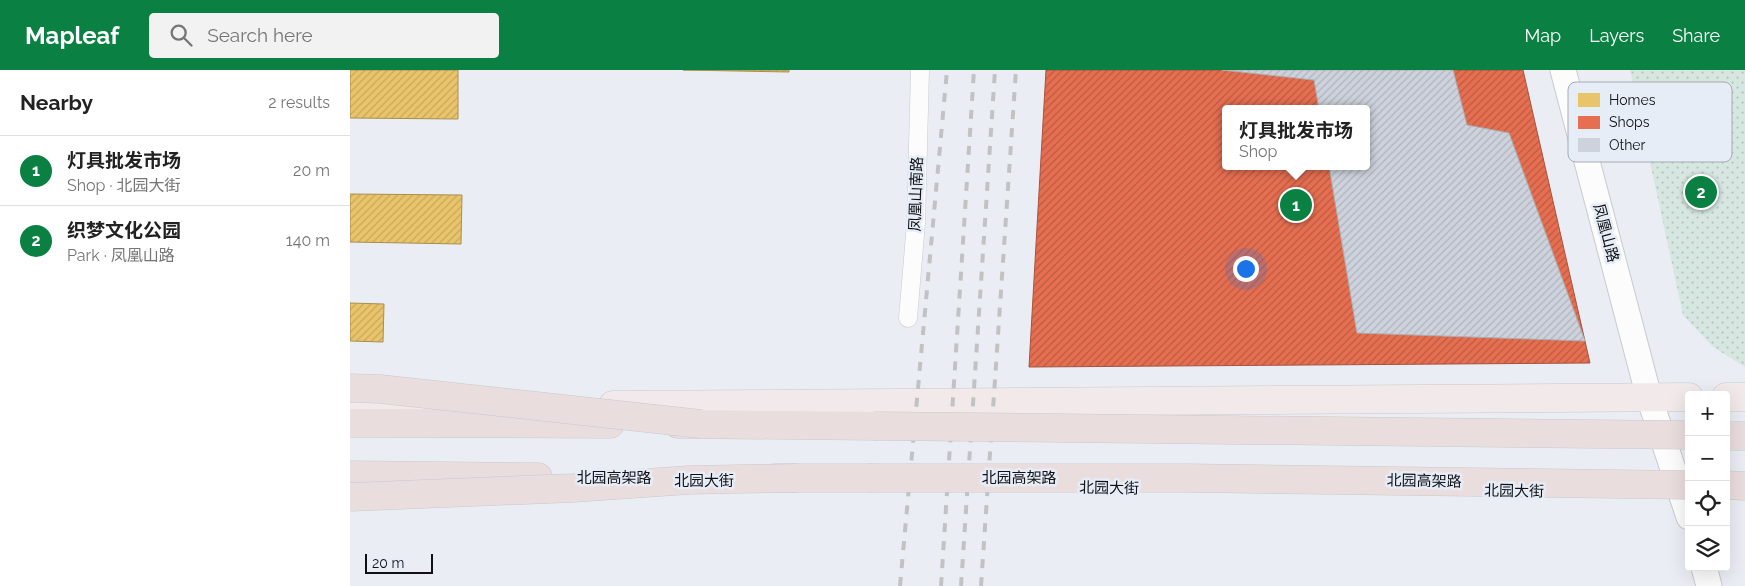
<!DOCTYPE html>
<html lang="en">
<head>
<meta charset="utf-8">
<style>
  body { margin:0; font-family:Raleway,"Noto Sans SC",sans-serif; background:#f2f2f2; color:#222 }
  .controls { position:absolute; right:15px; bottom:15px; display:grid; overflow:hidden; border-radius:5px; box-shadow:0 5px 20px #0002 }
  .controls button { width:45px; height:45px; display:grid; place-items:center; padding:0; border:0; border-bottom:1px solid #e0e0e0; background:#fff; color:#222; font:25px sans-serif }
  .scale { position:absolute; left:15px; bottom:12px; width:68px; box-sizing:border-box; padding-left:5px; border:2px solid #0f1114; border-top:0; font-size:14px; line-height:18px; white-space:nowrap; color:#0f1114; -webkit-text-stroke:4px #e7edf7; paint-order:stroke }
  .you { position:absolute; left:895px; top:198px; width:18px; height:18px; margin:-12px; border:4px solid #fff; border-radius:50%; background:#1a73e8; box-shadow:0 0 0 8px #1a73e833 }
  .badge { display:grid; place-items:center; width:32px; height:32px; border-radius:50%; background:#0b8043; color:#fff; font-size:16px; font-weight:700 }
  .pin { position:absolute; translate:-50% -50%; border:2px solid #fff; box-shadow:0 1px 5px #0006 }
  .popup { position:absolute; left:872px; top:35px; width:148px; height:65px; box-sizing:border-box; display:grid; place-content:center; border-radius:5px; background:#fff; filter:drop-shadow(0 1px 4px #0005); font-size:16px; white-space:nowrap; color:#767676 }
  .popup b { font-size:19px; color:#222 }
  .popup::after { content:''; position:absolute; left:50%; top:100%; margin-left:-10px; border:10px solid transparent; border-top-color:#fff }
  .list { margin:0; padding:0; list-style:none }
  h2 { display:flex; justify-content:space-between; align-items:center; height:65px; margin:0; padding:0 20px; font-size:21px }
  h2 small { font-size:16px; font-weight:400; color:#767676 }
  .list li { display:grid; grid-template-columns:32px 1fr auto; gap:15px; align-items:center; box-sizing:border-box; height:70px; padding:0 20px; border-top:1px solid #e0e0e0 }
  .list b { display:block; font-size:19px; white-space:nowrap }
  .list p { margin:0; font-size:16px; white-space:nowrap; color:#767676 }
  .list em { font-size:16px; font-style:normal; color:#767676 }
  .icon { flex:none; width:28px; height:28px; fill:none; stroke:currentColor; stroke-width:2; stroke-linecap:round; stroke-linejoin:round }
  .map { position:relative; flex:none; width:1395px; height:516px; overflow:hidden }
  header { display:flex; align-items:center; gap:30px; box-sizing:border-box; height:70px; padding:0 25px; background:#0b8043; color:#fff }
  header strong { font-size:24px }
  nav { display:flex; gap:28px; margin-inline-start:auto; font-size:18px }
  .search { width:350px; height:45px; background:#f2f2f2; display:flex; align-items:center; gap:12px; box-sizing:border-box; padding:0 18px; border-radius:5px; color:#767676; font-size:19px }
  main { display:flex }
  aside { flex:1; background:#fff }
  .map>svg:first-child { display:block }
</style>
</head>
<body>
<header>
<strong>Mapleaf</strong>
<div class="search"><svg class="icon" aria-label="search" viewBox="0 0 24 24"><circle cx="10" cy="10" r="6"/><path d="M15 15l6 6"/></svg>Search here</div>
<nav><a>Map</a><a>Layers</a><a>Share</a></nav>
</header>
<main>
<aside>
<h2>Nearby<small>2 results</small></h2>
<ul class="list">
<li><span class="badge">1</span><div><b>灯具批发市场</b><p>Shop · 北园大街</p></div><em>20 m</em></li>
<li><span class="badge">2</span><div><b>织梦文化公园</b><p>Park · 凤凰山路</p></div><em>140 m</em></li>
</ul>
</aside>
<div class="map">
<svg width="1395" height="516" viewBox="0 0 1395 516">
  <defs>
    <pattern id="grass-dots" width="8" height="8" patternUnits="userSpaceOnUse" patternTransform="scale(1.25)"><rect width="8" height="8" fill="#d6e6e0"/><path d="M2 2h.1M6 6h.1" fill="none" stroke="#b6c4bf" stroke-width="1.8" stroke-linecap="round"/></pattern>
    <pattern id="homes-hatch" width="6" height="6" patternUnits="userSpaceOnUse" patternTransform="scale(1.25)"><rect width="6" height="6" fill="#e9c46a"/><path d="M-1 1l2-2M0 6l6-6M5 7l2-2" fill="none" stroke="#c7a75b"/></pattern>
    <pattern id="shops-hatch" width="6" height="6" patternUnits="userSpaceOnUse" patternTransform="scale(1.25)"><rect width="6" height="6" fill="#e76f51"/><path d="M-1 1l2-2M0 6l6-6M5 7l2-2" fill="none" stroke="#ba5a42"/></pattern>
    <pattern id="building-hatch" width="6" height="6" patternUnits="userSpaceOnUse" patternTransform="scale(1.25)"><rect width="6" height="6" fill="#cdd2dc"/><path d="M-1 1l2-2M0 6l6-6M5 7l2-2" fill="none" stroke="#afb3bc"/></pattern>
  </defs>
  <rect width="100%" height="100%" fill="#eaeef4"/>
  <path fill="url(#grass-dots)" d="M 1280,0 L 1395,0 L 1395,297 L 1363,277 L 1333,245 Z"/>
  <path fill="url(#homes-hatch)" stroke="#a88e50" d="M 0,0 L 108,0 L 108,49 L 0,48 Z
    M 333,0 L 439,0 L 439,2 Z
    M 0,124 L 112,125 L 111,174 L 0,172 Z
    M 0,233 L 34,234 L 33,272 L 0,271 Z"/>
  <path fill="url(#shops-hatch)" stroke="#a6533f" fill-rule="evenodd" d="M 696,0 L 1173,0 L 1240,293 L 679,297 ZM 876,39 L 1016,39 L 1016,96 L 876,96 Z"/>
  <path fill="url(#building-hatch)" stroke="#abaeb1" d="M 872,0 L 1103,0 L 1117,55 L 1159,63 L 1235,271 L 1007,263 L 979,96 L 1016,96 L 1016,39 L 969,39 L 964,10 Z"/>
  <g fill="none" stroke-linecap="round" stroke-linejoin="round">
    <defs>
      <path id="street" d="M 558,248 L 566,153 L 570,0"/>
      <path id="secondary" d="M 1213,0 L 1299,327 L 1339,447
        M 1354,497 L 1359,516"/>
      <path id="primary" d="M 1376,327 L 1395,327
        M 0,335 L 97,336
        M 263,335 L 1339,327"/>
      <path id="highway" d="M 0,353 L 260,354
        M 328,354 L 524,356
        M 1376,366 L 1395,366
        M 0,405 L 188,407
        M 424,408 L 520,408
        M 1376,415 L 1395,416"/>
    </defs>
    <use href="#street" stroke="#c7cacf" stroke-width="19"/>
    <use href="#secondary" stroke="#c7cacf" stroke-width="27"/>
    <use href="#primary" stroke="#c8c9cc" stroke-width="29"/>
    <use href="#highway" stroke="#c8c9cc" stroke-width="29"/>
    <use href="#street" stroke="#fcfcfd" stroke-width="18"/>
    <use href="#secondary" stroke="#fcfcfd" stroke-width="25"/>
    <use href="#primary" stroke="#f2e9ea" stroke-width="28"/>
    <use href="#highway" stroke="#eadddd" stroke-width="28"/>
    <path stroke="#c1c2c4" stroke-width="4" stroke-dasharray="9 9" stroke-linecap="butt" d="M 550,516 L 597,0
      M 591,516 L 624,0
      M 611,516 L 645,0
      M 631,516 L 666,0"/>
    <defs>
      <path id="highway-bridge" d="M 0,318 L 30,319 L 351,354
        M 524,356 L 1339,365
        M 520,408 L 835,408 L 1339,415
        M 0,427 L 223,418 L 339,410 L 447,408"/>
    </defs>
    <use href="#highway-bridge" stroke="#c8c9cc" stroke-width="29" stroke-linecap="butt"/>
    <use href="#highway-bridge" stroke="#eadddd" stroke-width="28"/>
  </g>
  <g text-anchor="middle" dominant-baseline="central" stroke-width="5" stroke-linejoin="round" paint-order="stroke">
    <g font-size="15" fill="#0f1114" stroke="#e7edf7">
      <text transform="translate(566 124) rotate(-88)">凤凰山南路</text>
      <text transform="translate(1256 163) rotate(75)">凤凰山路</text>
      <text x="264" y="408">北园高架路</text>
      <text x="669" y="408">北园高架路</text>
      <text x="354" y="411">北园大街</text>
      <text transform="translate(1074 411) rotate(1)">北园高架路</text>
      <text transform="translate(759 418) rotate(1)">北园大街</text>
      <text transform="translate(1164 421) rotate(1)">北园大街</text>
    </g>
  </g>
  <rect x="1218" y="12" width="164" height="80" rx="8" fill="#e7edf7" stroke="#a6abb3" stroke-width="1"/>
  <rect x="1228" y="23" width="22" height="14" fill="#e9c46a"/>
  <rect x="1228" y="46" width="22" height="13" fill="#e76f51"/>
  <rect x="1228" y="68" width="22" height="14" fill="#cdd2dc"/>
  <g font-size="14" fill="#0f1114">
    <text x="1259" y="35">Homes</text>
    <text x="1259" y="57">Shops</text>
    <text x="1259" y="80">Other</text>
  </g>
</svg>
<div class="controls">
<button>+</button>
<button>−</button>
<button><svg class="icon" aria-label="locate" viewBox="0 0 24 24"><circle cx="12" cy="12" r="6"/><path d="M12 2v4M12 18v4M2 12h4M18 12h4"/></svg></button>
<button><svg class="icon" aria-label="layers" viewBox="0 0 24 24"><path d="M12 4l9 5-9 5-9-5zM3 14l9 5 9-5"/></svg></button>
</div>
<div class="scale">20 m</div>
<div class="you"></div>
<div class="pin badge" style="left:946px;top:135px">1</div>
<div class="popup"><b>灯具批发市场</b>Shop</div>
<div class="pin badge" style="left:1351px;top:122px">2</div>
</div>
</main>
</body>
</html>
